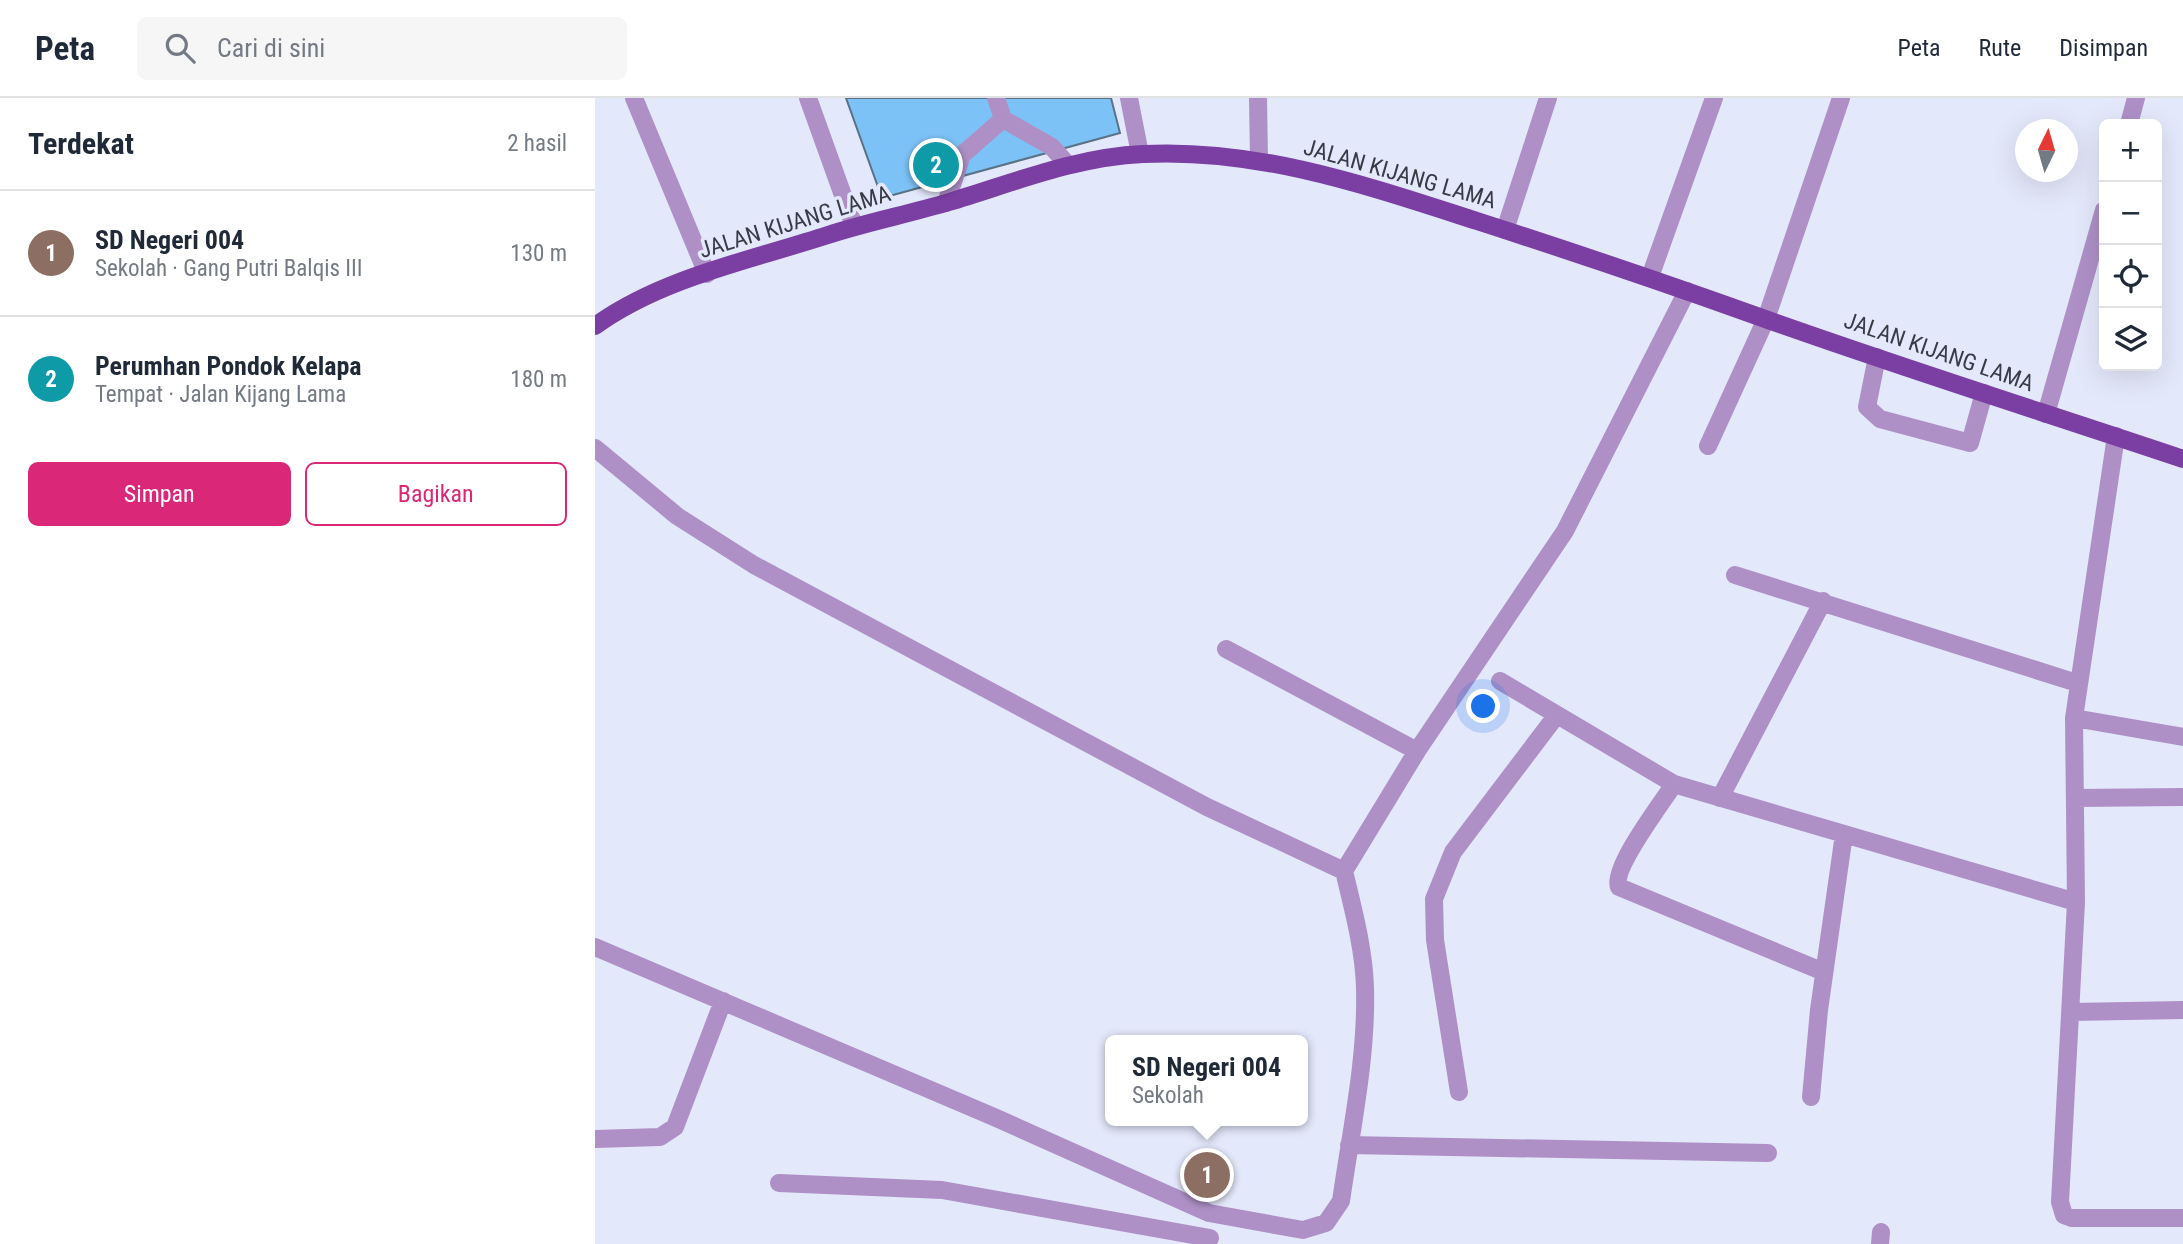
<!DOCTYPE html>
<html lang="id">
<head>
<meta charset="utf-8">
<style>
  body { margin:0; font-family:"Roboto Condensed",sans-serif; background:#f6f6f7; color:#1f2937 }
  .controls { position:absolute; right:21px; top:21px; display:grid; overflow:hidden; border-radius:10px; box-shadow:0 7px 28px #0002 }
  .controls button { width:63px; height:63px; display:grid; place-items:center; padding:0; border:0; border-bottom:2px solid #e0e1e3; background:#fff; color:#1f2937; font:35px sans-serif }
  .compass { position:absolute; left:1420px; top:21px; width:63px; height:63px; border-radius:50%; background:#fff; box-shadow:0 7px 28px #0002; rotate:5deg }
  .you { position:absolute; left:889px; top:609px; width:24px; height:24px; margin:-18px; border:5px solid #fff; border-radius:50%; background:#1a73e8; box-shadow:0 0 0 10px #1a73e833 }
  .badge { display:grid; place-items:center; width:46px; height:46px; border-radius:50%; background:#db2777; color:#fff; font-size:23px; font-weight:700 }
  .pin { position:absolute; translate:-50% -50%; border:4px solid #fff; box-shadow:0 2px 7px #0006 }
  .popup { position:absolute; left:510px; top:937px; width:203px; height:91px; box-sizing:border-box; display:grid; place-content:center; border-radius:10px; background:#fff; filter:drop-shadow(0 2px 5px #0005); font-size:23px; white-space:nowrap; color:#747a83 }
  .popup b { font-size:26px; color:#1f2937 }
  .popup::after { content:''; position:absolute; left:50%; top:100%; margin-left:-14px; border:14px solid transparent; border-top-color:#fff }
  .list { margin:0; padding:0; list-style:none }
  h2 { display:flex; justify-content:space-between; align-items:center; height:91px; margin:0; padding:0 28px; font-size:30px }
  h2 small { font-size:23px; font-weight:400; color:#747a83 }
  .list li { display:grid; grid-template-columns:46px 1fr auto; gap:21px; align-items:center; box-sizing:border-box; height:126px; padding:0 28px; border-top:2px solid #e0e1e3 }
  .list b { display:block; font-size:26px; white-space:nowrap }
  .list p { margin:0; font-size:23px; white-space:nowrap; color:#747a83 }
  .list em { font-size:23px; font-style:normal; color:#747a83 }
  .actions { display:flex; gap:14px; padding:21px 28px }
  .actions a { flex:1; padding:16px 0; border:2px solid #db2777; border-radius:10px; text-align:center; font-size:24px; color:#db2777 }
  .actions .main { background:#db2777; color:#fff }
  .icon { flex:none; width:38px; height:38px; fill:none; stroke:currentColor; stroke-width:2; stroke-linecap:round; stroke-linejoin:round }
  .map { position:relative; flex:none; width:1588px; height:1146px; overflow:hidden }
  header { display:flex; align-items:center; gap:42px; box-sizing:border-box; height:98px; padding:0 35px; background:#fff; border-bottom:2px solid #e0e1e3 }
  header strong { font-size:33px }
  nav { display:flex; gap:38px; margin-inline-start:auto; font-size:24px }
  .search { width:490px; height:63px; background:#f6f6f7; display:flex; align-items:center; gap:18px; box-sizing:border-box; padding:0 24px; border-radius:10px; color:#747a83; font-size:26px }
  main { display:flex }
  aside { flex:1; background:#fff }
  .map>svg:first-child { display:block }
</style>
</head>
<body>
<header>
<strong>Peta</strong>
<div class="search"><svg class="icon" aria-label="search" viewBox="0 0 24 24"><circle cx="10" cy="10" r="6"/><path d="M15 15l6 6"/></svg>Cari di sini</div>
<nav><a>Peta</a><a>Rute</a><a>Disimpan</a></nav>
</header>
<main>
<aside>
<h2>Terdekat<small>2 hasil</small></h2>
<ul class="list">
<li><span class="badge" style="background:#8d6e63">1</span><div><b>SD Negeri 004</b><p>Sekolah · Gang Putri Balqis III</p></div><em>130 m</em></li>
<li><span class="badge" style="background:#0f9aa8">2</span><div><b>Perumhan Pondok Kelapa</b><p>Tempat · Jalan Kijang Lama</p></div><em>180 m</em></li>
</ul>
<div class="actions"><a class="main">Simpan</a><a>Bagikan</a></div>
</aside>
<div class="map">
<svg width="1588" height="1146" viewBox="0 0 1588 1146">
  <rect width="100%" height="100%" fill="#e4e8fb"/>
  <path fill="#7dc2f7" stroke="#5a7285" stroke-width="2" d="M 251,0 L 516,0 L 525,35 L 287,100 Z"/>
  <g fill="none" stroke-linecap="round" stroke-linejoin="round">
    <path stroke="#ae90c6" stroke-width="18" d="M 39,0 L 112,176
      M 213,0 L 259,128
      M 401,0 L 408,21
      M 534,0 L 545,56
      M 663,0 L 664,62
      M 1534,26 L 1541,0
      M 351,105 L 367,57 L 408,21 L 457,49 L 472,66
      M 910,132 L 953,0
      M 1055,179 L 1119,0
      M 1282,259 L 1272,309 L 1285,321 L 1375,345 L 1389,295
      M 1451,316 L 1509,112
      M 1521,338 L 1479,620 L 1481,804 L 1465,1104 L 1469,1117 L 1477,1120 L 1588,1120
      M 1113,348 L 1171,221 L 1246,0
      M 0,350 L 82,418 L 159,467 L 612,709 L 749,773 C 758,811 769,851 770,890 C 772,960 756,1033 746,1103 L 731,1125 L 708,1132 L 614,1115 L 399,1019 L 0,849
      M 1140,477 L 1482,585
      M 631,551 L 822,653 L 749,773
      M 905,583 L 1079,686 L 1481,804
      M 1479,620 L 1588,639
      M 822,653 L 970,433 L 1092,193
      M 1079,686 C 1067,705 1016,771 1024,789 L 1229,874
      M 1125,700 L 1228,503
      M 1480,700 L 1588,699
      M 1476,914 L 1588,912
      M 864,994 L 840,842 L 839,801 L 858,754 L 961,618
      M 1216,999 L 1224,912 L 1249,736
      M 0,1041 L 65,1039 L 80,1029 L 128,903
      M 754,1047 L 1173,1055
      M 184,1085 L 347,1092 L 615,1140
      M 1285,1146 L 1286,1134"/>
    <path stroke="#7b3fa3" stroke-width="18" d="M 0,228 C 66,180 156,162 233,137 C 273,124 314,116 354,104 C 418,85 480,59 548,56 C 664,50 773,88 882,123 C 975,153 1067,184 1159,217 C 1301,268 1445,313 1588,361"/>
  </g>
  <g text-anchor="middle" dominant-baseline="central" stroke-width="7" stroke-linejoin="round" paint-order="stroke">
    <g font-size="23" fill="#383a46" stroke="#e4e8fb">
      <text transform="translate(805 76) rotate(16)">JALAN KIJANG LAMA</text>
      <text transform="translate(200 124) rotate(-17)">JALAN KIJANG LAMA</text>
      <text transform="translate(1344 254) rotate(19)">JALAN KIJANG LAMA</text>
    </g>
  </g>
</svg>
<div class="controls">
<button>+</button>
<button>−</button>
<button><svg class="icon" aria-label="locate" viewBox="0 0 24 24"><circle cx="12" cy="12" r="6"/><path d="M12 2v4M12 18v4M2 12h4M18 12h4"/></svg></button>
<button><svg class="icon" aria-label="layers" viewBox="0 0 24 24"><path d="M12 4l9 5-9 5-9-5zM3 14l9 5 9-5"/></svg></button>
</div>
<svg class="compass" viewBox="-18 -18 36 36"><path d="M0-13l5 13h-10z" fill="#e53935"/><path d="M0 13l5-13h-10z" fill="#747a83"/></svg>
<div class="you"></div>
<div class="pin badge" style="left:612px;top:1077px;background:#8d6e63">1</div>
<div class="popup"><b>SD Negeri 004</b>Sekolah</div>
<div class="pin badge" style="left:341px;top:67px;background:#0f9aa8">2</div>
</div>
</main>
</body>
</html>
